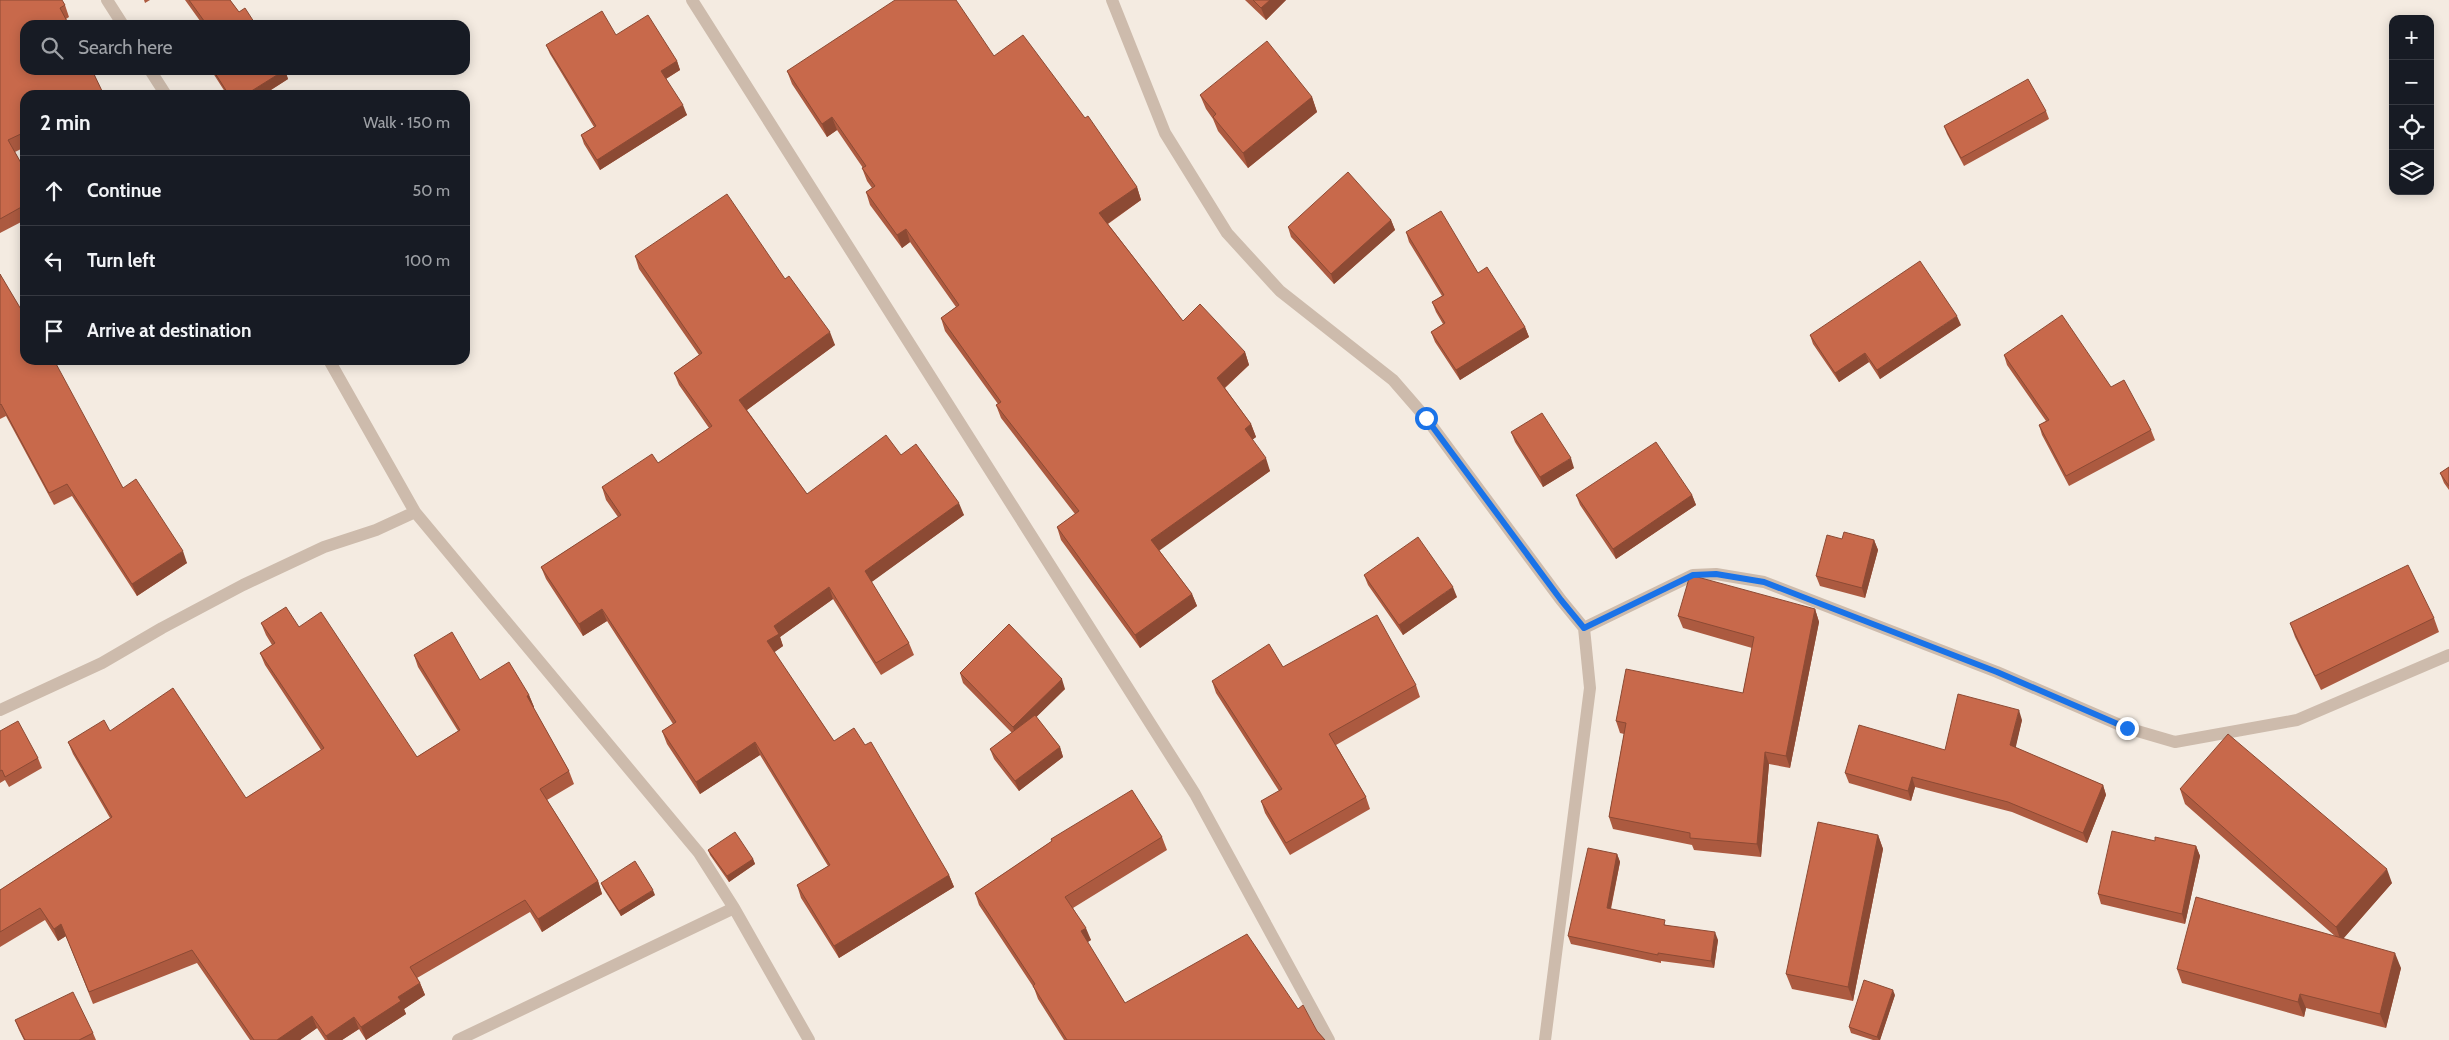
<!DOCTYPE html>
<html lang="en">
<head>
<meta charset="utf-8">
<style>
  body { margin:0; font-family:Cabin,sans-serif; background:#242831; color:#f1f3f6 }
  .controls { position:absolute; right:15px; top:15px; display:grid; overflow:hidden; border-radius:10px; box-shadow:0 2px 12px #0003 }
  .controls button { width:45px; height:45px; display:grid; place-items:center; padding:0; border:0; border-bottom:1px solid #363941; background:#171b24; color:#f1f3f6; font:25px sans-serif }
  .stop { position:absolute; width:15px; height:15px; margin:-11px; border:4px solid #1a73e8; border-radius:50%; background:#fff }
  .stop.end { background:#1a73e8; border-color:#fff; box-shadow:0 1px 5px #0008 }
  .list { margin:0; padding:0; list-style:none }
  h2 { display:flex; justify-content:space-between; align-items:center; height:65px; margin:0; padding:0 20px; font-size:21px }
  h2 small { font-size:16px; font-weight:400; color:#9ea1a6 }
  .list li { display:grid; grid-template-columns:32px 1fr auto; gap:15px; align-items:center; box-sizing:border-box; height:70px; padding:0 20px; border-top:1px solid #363941 }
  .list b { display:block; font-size:19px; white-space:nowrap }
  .list em { font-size:16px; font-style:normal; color:#9ea1a6 }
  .icon { flex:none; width:28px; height:28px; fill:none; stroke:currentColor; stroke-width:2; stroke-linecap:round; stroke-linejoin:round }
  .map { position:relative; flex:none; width:2449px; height:1040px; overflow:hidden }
  .search { position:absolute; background:#171b24; box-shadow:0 2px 12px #0003; left:20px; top:20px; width:450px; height:55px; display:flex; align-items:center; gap:12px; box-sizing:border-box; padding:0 18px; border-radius:15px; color:#9ea1a6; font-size:19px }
  .panel { position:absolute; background:#171b24; box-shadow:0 2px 12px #0003; left:20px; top:90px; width:450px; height:275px; border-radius:15px }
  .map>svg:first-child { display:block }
</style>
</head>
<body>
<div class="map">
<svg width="2449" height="1040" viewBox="0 0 2449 1040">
  <rect width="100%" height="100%" fill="#f4ebe1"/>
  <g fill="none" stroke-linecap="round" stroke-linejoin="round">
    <path stroke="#cdbbac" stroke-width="12" d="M 107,0 L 123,25
      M 692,0 L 1195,794 L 1329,1040
      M 1112,0 L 1165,133 L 1227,233 L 1280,291 L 1393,380 L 1426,418 L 1561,600 L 1584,628 L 1590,688 L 1545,1040
      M 150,70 L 166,95
      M 329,360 L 415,512
      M 1584,628 L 1693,575 L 1716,574 L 1764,582 L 1997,672 L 2127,728 L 2175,742 L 2297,720 L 2449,655
      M 0,710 L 102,663 L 162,628 L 243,585 L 324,547 L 376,530 L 415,512 L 699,853 L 734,908 L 809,1040
      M 458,1040 L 734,908"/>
  </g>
  <path fill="#ac5a40" d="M 0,0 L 65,5 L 69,17 L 66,19 L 104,95 L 25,95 L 25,147 L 15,152 L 25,170 L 25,220 L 0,233 Z
    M 144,0 L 150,0 L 145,3 Z
    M 185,0 L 230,0 L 239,12 L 256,25 L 203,25 Z
    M 1245,0 L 1286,0 L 1266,20 Z
    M 616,35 L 677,61 L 680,70 L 666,79 L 687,115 L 600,170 L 584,144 L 581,135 L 594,127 L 550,54 L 546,45 Z
    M 994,56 L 1137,187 L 1141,200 L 1108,224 L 1183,321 L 1245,352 L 1249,365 L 1225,388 L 1251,424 L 1256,437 L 1252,440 L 1270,471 L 1159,550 L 1192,594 L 1197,606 L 1140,648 L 1061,540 L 1057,527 L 1075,514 L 1001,418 L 996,405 L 998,404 L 945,331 L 941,318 L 956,307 L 910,242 L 902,248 L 870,205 L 866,192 L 872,188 L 867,181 L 862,168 L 863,168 L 837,130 L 827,137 L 792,84 L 787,71 Z
    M 211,70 L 285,70 L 288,79 L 263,95 L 227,95 Z
    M 1200,95 L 1312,97 L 1317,112 L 1248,168 L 1218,131 L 1213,119 L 1206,109 Z
    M 2046,111 L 2049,119 L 1964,166 L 1947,134 L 1944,126 Z
    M 1391,220 L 1395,230 L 1334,284 L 1291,237 L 1288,227 Z
    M 1406,232 L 1478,273 L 1525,327 L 1529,337 L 1460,380 L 1435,342 L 1431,332 L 1443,324 L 1436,312 L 1432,302 L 1442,296 L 1409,242 Z
    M 635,256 L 785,279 L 835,345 L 747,410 L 807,494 L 901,455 L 964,515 L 871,582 L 909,643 L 914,655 L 881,675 L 833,599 L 780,637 L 783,646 L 774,652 L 834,741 L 949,875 L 954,887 L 839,958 L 801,898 L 797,885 L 828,866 L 760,755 L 700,794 L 667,744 L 662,731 L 673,724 L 607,621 L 583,636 L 546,579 L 541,567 L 618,517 L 606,500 L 602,487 L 658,463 L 709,428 L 679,385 L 674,373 L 699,355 L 639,269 Z
    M 0,274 L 123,488 L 187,563 L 137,596 L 72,496 L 54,505 L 6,416 L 0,419 Z
    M 1961,325 L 1880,379 L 1869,362 L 1839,382 L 1813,344 L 1810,335 Z
    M 2004,355 L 2111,387 L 2151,430 L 2155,440 L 2069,486 L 2042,435 L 2039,425 L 2046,421 L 2007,365 Z
    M 1511,432 L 1574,468 L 1543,487 L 1515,442 Z
    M 2449,467 L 2449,490 L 2444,483 L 2440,473 Z
    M 1576,495 L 1692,495 L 1696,505 L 1616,559 L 1580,505 Z
    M 1842,539 L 1874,540 L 1878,550 L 1865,598 L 1820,586 L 1816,576 Z
    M 1364,575 L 1457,597 L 1403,635 L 1368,585 Z
    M 1815,609 L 1819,622 L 1790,768 L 1769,764 L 1761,857 L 1694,850 L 1692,845 L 1613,829 L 1609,817 L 1624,734 L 1620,733 L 1616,721 L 1743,693 L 1752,648 L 1683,628 L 1678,616 Z
    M 2434,618 L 2439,632 L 2321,690 L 2295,637 L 2290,623 Z
    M 261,623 L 299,627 L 417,757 L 458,731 L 418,667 L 414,655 L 480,680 L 529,695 L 534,707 L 533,707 L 569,771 L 574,784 L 547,800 L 598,881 L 602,894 L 542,932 L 530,912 L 417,978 L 420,983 L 425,995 L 404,1009 L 406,1014 L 366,1040 L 359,1029 L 342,1040 L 325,1040 L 317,1028 L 300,1040 L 250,1040 L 197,963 L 93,1004 L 66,936 L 58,941 L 45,920 L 0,947 L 0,890 L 110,818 L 73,754 L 68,742 L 110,731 L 246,798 L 321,750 L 265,665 L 260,653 L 272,645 L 266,635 Z
    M 1283,667 L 1416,685 L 1420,697 L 1336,745 L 1366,797 L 1370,809 L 1290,855 L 1265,813 L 1261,801 L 1279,791 L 1216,693 L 1212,681 Z
    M 960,673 L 1065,689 L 1036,717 L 1060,747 L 1063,757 L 1019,791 L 994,759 L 990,749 L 1012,733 L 963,683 Z
    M 2022,720 L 2015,748 L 2103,785 L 2106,795 L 2087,843 L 2012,812 L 1915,787 L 1911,801 L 1849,783 L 1845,773 L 1945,750 Z
    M 0,731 L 38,758 L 42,768 L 9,787 L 5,780 L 0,783 Z
    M 2180,789 L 2392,883 L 2343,939 L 2401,968 L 2386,1028 L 2306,1008 L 2304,1017 L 2182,983 L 2177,969 L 2336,937 L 2185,804 Z
    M 1878,835 L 1883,849 L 1853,1001 L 1792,989 L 1786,974 Z
    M 1162,837 L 1167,850 L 1073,908 L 1091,940 L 1087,942 L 1125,1003 L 1298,1009 L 1325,1040 L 1064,1040 L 1038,999 L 1034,988 L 979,905 L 975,893 L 1052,841 L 1051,839 Z
    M 2155,841 L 2196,846 L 2200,856 L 2185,924 L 2101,904 L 2098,894 Z
    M 708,850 L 753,859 L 755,864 L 729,882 L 710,855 Z
    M 1617,854 L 1620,862 L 1611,909 L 1718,940 L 1714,968 L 1661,961 L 1661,963 L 1571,944 L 1568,936 Z
    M 601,883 L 655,895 L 621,916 L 603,888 Z
    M 1895,995 L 1880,1040 L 1873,1040 L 1851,1033 L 1849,1027 Z
    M 15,1020 L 93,1033 L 96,1040 L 24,1040 L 19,1030 Z"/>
  <path fill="#8c4a34" d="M 1270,0 L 1286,0 L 1266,20 L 1261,8 Z
    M 677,61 L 680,70 L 664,80 L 661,71 Z
    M 285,70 L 288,79 L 263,95 L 245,95 Z
    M 1312,97 L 1317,112 L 1248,168 L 1243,153 Z
    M 683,105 L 687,115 L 600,170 L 597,160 Z
    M 832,117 L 837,130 L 827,137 L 822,124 Z
    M 1137,187 L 1141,200 L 1104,226 L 1099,213 Z
    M 1391,220 L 1395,230 L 1334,284 L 1331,274 Z
    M 906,229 L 910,242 L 902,248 L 897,235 Z
    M 1957,316 L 1961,325 L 1880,379 L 1877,370 Z
    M 1525,327 L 1529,337 L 1460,380 L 1456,370 Z
    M 830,332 L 835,345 L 744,412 L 739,400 Z
    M 1245,352 L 1249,365 L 1222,390 L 1217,378 Z
    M 1865,353 L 1869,362 L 1839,382 L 1835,373 Z
    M 1251,424 L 1256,437 L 1249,442 L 1245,429 Z
    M 1266,458 L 1270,471 L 1156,553 L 1151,540 Z
    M 1571,458 L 1574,468 L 1543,487 L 1540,477 Z
    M 1692,495 L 1696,505 L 1616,559 L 1613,549 Z
    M 959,503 L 964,515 L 869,584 L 865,571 Z
    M 1874,540 L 1878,550 L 1865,598 L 1862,588 Z
    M 183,551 L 187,563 L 137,596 L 132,584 Z
    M 829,587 L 833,599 L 780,637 L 783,646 L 772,654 L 767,641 L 774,626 Z
    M 1453,587 L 1457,597 L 1403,635 L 1399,625 Z
    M 1192,594 L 1197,606 L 1140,648 L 1135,635 Z
    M 602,609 L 607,621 L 583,636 L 579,624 Z
    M 1815,609 L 1819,622 L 1790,768 L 1786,756 Z
    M 1062,679 L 1065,689 L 1016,737 L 1013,727 Z
    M 529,695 L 534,707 L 531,709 L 527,696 Z
    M 2019,710 L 2022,720 L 2014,755 L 2010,745 Z
    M 755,742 L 760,755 L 700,794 L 696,782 Z
    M 1060,747 L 1063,757 L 1019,791 L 1015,781 Z
    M 1765,752 L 1769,764 L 1761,857 L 1757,844 Z
    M 1912,777 L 1915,787 L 1911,801 L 1908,791 Z
    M 2103,785 L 2106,795 L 2087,843 L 2083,833 Z
    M 1878,835 L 1883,849 L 1853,1001 L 1848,987 Z
    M 2196,846 L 2200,856 L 2185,924 L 2182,914 Z
    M 1617,854 L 1620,862 L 1609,916 L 1607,908 Z
    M 753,859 L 755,864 L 729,882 L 727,876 Z
    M 2387,869 L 2392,883 L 2341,941 L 2336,927 Z
    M 949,875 L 954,887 L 839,958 L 834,946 Z
    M 598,881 L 602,894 L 542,932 L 538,919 Z
    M 653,890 L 655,895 L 621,916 L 619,911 Z
    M 61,924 L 66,936 L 58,941 L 54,929 Z
    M 1086,928 L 1091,940 L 1085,944 L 1081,931 Z
    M 1715,932 L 1718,940 L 1714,968 L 1711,961 Z
    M 2395,953 L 2401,968 L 2386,1028 L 2380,1014 Z
    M 420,983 L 425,995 L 404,1009 L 406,1014 L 366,1040 L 361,1027 L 398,997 Z
    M 1893,990 L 1895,995 L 1880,1040 L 1879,1040 L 1877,1037 Z
    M 2300,994 L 2306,1008 L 2304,1017 L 2298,1002 Z
    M 312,1016 L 317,1028 L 300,1040 L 277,1040 Z
    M 354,1017 L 359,1029 L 342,1040 L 328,1040 L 326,1036 Z"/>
  <path fill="#c8694b" stroke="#8c4a34" d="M 0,0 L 62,0 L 65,5 L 60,8 L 69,25 L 25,25 L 25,70 L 92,70 L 103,93 L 99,95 L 25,95 L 25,132 L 8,140 L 25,170 L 25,205 L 0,219 Z
    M 189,0 L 230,0 L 239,12 L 245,8 L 256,25 L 207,25 Z
    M 895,0 L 956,0 L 994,56 L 1023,35 L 1085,118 L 1088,116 L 1137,187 L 1099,213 L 1183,321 L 1200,304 L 1245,352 L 1217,378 L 1251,424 L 1245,429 L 1266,458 L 1151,540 L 1192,594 L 1135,635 L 1057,527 L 1079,511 L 996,405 L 1001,402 L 941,318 L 959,305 L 906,229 L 897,235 L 866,192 L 875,186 L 862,168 L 866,166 L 832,117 L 822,124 L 787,71 Z
    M 1253,0 L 1270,0 L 1261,8 Z
    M 602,11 L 616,35 L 648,15 L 677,61 L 661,71 L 683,105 L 597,160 L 581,135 L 596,126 L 546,45 Z
    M 1267,41 L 1312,97 L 1243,153 L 1213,117 L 1216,114 L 1200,95 Z
    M 213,70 L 285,70 L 245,95 L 229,95 Z
    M 2028,79 L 2046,111 L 1961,158 L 1944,126 Z
    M 1348,172 L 1391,220 L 1331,274 L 1288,227 Z
    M 727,194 L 785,279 L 789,276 L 830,332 L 739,400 L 807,494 L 886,435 L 901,455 L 916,444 L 959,503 L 865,571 L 909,643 L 876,663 L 829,587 L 774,626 L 779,634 L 767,641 L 834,741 L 854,728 L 865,745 L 871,742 L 949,875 L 834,946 L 797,885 L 830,865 L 755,742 L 696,782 L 662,731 L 676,722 L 602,609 L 579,624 L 541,567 L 621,515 L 602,487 L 652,454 L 658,463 L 712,426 L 674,373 L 702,353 L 635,256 Z
    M 1441,211 L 1478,273 L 1487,267 L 1525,327 L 1456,370 L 1431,332 L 1445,323 L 1432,302 L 1444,295 L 1406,232 Z
    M 1920,261 L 1957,316 L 1877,370 L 1865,353 L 1835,373 L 1810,335 Z
    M 0,274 L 22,311 L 25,310 L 25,360 L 54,360 L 123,488 L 136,479 L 183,551 L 132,584 L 67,484 L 49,493 L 1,404 L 0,405 Z
    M 2062,315 L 2111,387 L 2124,380 L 2151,430 L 2066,476 L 2039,425 L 2049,420 L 2004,355 Z
    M 1542,413 L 1571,458 L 1540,477 L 1511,432 Z
    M 1656,442 L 1692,495 L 1613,549 L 1576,495 Z
    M 2449,467 L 2449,486 L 2440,473 Z
    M 1844,532 L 1874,540 L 1862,588 L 1816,576 L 1827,535 L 1842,539 Z
    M 1418,537 L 1453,587 L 1399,625 L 1364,575 Z
    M 2408,565 L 2434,618 L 2315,676 L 2290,623 Z
    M 1690,575 L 1815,609 L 1786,756 L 1765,752 L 1757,844 L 1690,838 L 1690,833 L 1609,817 L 1626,723 L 1616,721 L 1626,669 L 1743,693 L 1754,637 L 1678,616 Z
    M 286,607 L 299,627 L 321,612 L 417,757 L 460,730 L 414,655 L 452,632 L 480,680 L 509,662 L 529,695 L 527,696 L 569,771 L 540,789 L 598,881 L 538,919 L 525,900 L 410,967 L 420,983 L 398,997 L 401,1001 L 361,1027 L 354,1017 L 326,1036 L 312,1016 L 277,1040 L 254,1040 L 192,950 L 89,992 L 61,924 L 54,929 L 40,908 L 0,932 L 0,890 L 112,817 L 68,742 L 104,720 L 110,731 L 173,688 L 246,798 L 324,748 L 260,653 L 275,643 L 261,623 Z
    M 1377,615 L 1416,685 L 1329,734 L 1366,797 L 1286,843 L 1261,801 L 1282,789 L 1212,681 L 1269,644 L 1283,667 Z
    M 1009,624 L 1062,679 L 1013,727 L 960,673 Z
    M 1958,694 L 2019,710 L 2010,745 L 2103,785 L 2083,833 L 2008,802 L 1912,777 L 1908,791 L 1845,773 L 1859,725 L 1945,750 Z
    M 1035,715 L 1060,747 L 1015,781 L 990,749 Z
    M 18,721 L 38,758 L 5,777 L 2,770 L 0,771 L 0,731 Z
    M 2228,734 L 2387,869 L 2336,927 L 2180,789 Z
    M 1132,790 L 1162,837 L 1065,897 L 1086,928 L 1081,931 L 1125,1003 L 1247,934 L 1298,1009 L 1303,1005 L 1317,1031 L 1325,1040 L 1067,1040 L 1033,986 L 1035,984 L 975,893 L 1052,841 L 1051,839 Z
    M 1818,822 L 1878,835 L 1848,987 L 1786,974 Z
    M 2112,831 L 2155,841 L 2155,837 L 2196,846 L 2182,914 L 2098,894 Z
    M 735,832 L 753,859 L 727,876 L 708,850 Z
    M 1588,848 L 1617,854 L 1607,908 L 1665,920 L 1664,925 L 1715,932 L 1711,961 L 1658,953 L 1658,955 L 1568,936 Z
    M 635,861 L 653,890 L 619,911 L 601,883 Z
    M 2196,897 L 2395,953 L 2380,1014 L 2300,994 L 2298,1002 L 2177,969 Z
    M 1864,980 L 1893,990 L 1877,1037 L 1849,1027 Z
    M 73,992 L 93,1033 L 79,1040 L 25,1040 L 15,1020 Z"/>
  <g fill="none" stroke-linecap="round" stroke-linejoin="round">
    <path stroke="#1a73e8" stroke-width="6" d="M 1426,418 L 1561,600 L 1584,628 L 1693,575 L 1716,574 L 1764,582 L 1997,672 L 2127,728"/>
  </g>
</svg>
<div class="controls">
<button>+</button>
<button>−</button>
<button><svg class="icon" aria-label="locate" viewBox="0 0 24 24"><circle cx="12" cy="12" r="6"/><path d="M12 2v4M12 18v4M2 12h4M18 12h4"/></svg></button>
<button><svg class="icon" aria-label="layers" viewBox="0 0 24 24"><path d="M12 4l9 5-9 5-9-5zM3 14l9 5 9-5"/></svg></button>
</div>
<div class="stop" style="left:1426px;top:418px"></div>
<div class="stop end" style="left:2127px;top:728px"></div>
<div class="search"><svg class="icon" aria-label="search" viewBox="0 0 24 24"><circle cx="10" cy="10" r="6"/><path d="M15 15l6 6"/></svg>Search here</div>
<section class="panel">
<h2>2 min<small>Walk · 150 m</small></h2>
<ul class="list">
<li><svg class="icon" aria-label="ahead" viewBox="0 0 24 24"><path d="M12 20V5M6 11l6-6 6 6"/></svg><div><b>Continue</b></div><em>50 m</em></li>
<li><svg class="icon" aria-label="left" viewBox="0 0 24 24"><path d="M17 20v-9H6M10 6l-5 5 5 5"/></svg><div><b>Turn left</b></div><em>100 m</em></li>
<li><svg class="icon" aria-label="arrive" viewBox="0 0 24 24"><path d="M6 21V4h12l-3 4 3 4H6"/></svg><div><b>Arrive at destination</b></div></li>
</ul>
</section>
</div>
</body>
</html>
